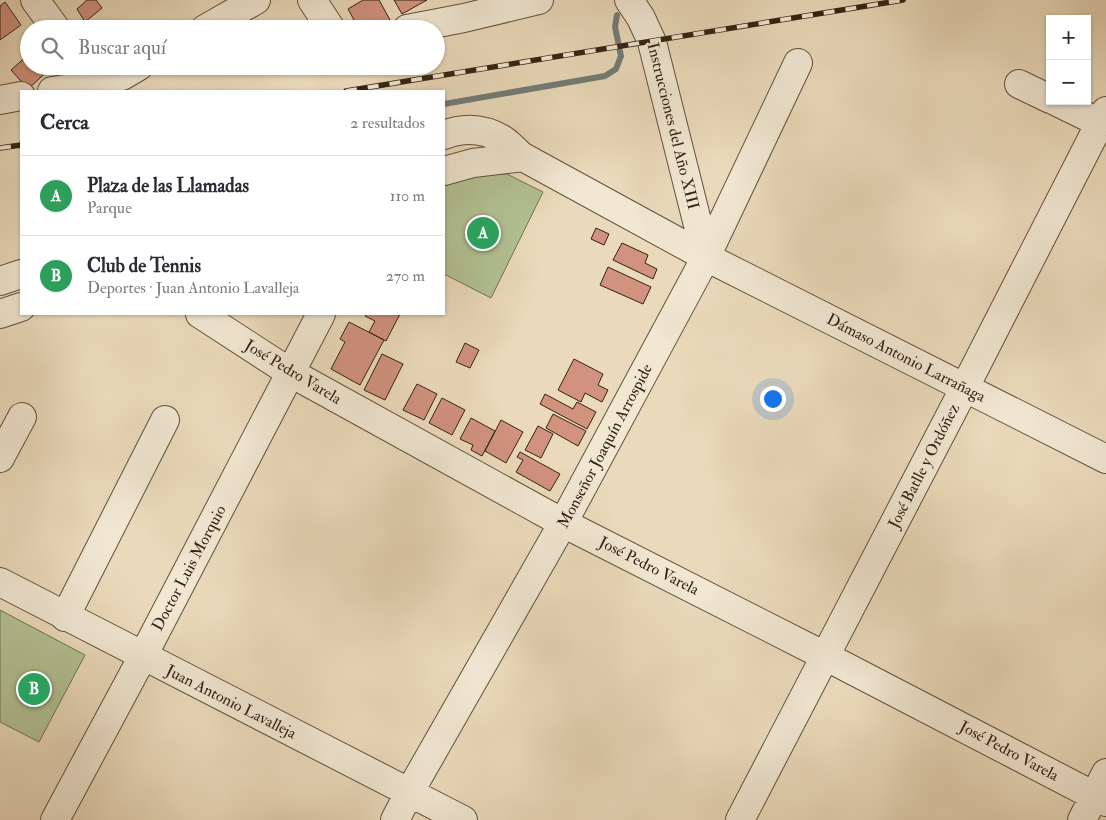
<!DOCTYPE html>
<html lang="es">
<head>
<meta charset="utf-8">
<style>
  body { margin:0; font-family:"IM FELL Double Pica",serif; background:#f2f2f3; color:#2b2b33 }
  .controls { position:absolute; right:15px; top:15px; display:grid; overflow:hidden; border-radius:0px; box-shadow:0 1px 4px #0004 }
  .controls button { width:45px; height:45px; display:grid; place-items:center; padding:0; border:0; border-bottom:1px solid #e1e1e2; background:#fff; color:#2b2b33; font:25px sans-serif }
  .you { position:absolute; left:772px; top:398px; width:18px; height:18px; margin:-12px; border:4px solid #fff; border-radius:50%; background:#1a73e8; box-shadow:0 0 0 8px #1a73e833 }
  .badge { display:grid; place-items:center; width:32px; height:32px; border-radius:50%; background:#8f2418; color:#fff; font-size:16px; font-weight:700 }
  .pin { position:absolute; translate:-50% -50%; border:2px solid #fff; box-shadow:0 1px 5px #0006 }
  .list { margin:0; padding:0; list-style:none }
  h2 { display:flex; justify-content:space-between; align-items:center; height:65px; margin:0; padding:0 20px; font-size:21px }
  h2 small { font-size:16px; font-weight:400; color:#7c7c81 }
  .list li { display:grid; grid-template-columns:32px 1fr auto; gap:15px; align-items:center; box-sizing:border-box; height:80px; padding:0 20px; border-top:1px solid #e1e1e2 }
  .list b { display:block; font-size:19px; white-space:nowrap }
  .list p { margin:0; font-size:16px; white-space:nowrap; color:#7c7c81 }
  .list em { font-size:16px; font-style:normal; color:#7c7c81 }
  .icon { flex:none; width:28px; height:28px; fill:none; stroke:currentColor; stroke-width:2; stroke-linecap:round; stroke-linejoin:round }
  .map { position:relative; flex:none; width:1106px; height:820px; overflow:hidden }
  .search { position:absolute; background:#fff; box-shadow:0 1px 4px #0004; left:20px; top:20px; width:425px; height:55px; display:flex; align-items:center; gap:12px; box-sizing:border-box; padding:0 18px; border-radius:28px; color:#7c7c81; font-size:19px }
  .panel { position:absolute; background:#fff; box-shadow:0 1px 4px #0004; left:20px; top:90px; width:425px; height:225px; border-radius:0px }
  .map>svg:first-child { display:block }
</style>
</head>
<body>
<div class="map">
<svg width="1106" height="820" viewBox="0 0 1106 820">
  <rect width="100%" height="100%" fill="#eadabb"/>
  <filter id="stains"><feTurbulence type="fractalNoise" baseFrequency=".004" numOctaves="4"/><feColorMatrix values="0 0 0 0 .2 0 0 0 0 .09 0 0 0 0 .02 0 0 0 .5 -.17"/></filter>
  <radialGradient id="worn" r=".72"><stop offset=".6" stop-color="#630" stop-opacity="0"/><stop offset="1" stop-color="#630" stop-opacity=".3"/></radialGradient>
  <path fill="#b2c193" stroke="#737253" d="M 481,174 L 507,174 L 543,192 L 491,298 L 444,274 L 444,186 Z
    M 0,610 L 85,655 L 39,742 L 0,722 Z"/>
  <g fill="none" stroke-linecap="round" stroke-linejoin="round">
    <path stroke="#727c77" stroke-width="6" d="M 444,104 L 605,76 L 616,69 L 621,56 L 615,27 L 617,15"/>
  </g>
  <path fill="#d1927f" stroke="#342213" d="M 87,0 L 96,0 L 102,8 L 85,22 L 77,9 Z
    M 363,0 L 379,0 L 390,20 L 376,29 L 359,29 L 348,9 Z
    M 394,0 L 427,0 L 402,14 Z
    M 5,2 L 21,25 L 0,40 L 0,6 Z
    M 29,54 L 29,66 L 52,67 L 28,89 L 11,70 Z
    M 596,228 L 609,234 L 604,245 L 591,239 Z
    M 622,243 L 648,255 L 645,263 L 657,269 L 653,279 L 613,260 Z
    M 608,267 L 651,287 L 643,304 L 600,285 Z
    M 366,314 L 400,314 L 386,341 L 369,332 L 375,321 L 365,316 Z
    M 349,322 L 384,340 L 360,385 L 331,369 L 345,342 L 340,339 Z
    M 465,343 L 479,350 L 470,368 L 456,362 Z
    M 382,354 L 403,364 L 385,400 L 364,390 Z
    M 574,359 L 603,374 L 598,385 L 608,390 L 602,402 L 585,393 L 581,402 L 558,390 Z
    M 417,384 L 437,394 L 424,420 L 403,410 Z
    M 545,394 L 573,409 L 577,402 L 596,412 L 587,429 L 540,404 Z
    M 442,398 L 465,410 L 452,435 L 429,423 Z
    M 553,414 L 586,431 L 578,446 L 546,428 Z
    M 471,418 L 495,431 L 482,456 L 471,450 L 473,445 L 460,439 Z
    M 501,420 L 523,432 L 506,463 L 485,451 Z
    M 538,426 L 553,434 L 541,458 L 525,450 Z
    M 520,452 L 560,474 L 550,491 L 516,472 L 523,460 L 517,457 Z"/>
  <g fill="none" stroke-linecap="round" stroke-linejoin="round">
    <defs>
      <path id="minor" d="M 35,0 L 56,29
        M 312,0 L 331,29
        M 629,0 L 641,18 L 652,42 L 706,257
        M 205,29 L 256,0
        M 407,29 L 464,18 L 539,0
        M 1019,84 L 1050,99
        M 52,91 L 97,84 L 122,76 L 139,66
        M 0,100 L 21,96
        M 1055,101 L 1100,123
        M 444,135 C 464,127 483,128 502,139 C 509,143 516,152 523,157 L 706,257 L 1106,459
        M 444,171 L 473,163 L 523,157
        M 0,281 L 21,274
        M 0,314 L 21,307
        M 200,314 L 291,373 L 563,523 L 825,656 L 1106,802
        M 0,458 L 22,417
        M 0,582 L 463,820
        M 65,617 L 165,420
        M 55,820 L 143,656 L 321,314
        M 395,820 L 409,793 L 563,523 L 706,257 L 798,63
        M 740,820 L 965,387 L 1106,111
        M 1082,820 L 1106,773"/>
    </defs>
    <use href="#minor" stroke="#62503d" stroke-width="30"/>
    <use href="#minor" stroke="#f1e7d3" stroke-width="28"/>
    <defs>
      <path id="rail" d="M 346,91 L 903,0
        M 0,148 L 21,145"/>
    </defs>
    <use href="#rail" stroke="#342213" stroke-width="5.5"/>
    <use href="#rail" stroke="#f1e7d3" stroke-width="4" stroke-dasharray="11" stroke-linecap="butt"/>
  </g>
  <g text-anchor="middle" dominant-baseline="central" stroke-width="4.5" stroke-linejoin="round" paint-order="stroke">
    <g font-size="16" fill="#342213" stroke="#f1e7d3">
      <text transform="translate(673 126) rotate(76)">Instrucciones del Año XIII</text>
      <text transform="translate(906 358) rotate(27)">Dámaso Antonio Larrañaga</text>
      <text transform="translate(293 372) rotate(31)">José Pedro Varela</text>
      <text transform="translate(605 446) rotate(-62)">Monseñor Joaquín Arrospide</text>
      <text transform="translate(924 466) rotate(-63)">José Batlle y Ordóñez</text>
      <text transform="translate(649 566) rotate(27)">José Pedro Varela</text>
      <text transform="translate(189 568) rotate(-62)">Doctor Luis Morquio</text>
      <text transform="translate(231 702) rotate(27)">Juan Antonio Lavalleja</text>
      <text transform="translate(1009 751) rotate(28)">José Pedro Varela</text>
    </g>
  </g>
  <rect width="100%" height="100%" filter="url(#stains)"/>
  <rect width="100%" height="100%" fill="url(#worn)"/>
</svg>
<div class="controls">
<button>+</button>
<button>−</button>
</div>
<div class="you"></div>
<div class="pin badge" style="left:483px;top:233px;background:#2e9e5b">A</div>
<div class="pin badge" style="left:34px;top:689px;background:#2e9e5b">B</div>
<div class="search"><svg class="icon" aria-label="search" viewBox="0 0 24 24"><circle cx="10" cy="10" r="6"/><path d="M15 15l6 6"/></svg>Buscar aquí</div>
<section class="panel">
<h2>Cerca<small>2 resultados</small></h2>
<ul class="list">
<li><span class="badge" style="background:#2e9e5b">A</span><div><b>Plaza de las Llamadas</b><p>Parque</p></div><em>110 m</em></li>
<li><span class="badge" style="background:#2e9e5b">B</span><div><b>Club de Tennis</b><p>Deportes · Juan Antonio Lavalleja</p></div><em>270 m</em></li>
</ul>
</section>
</div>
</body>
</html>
